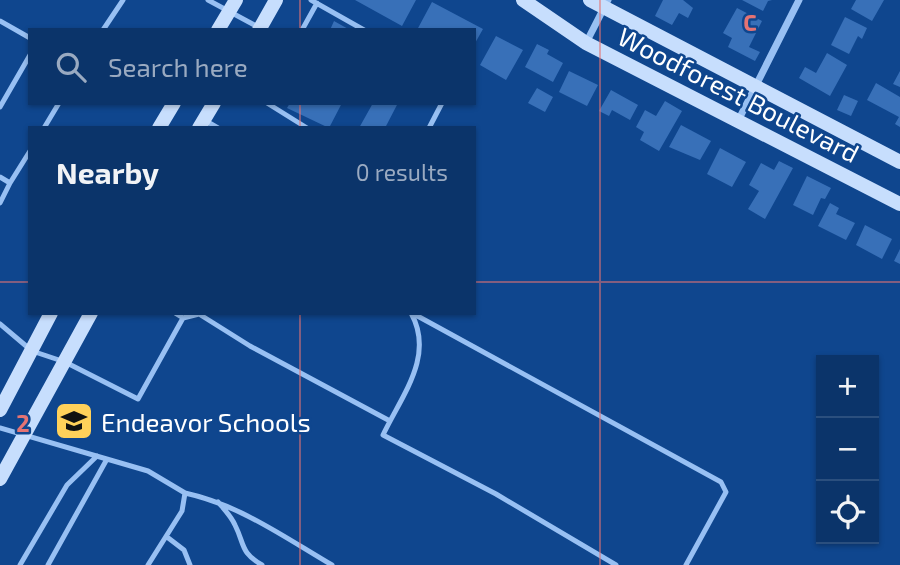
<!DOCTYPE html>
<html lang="en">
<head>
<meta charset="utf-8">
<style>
  body { margin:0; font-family:"Exo 2",sans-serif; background:#143c70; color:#f1f3f6 }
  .controls { position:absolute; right:21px; bottom:21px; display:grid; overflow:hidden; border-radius:0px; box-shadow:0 2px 5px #0004 }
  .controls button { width:63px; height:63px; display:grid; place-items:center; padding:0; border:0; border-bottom:2px solid #2b4f7e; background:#0b346a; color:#f1f3f6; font:35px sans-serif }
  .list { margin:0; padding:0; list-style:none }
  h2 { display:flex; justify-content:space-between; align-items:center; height:91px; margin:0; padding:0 28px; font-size:30px }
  h2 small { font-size:23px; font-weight:400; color:#9aaac1 }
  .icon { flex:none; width:38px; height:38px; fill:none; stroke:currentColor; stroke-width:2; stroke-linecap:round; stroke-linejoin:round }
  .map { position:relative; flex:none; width:900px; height:565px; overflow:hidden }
  .search { position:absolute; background:#0b346a; box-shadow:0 2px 5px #0004; left:28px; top:28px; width:448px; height:77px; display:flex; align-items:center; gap:18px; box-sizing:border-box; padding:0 24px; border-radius:0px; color:#9aaac1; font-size:26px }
  .panel { position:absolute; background:#0b346a; box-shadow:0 2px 5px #0004; left:28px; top:126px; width:448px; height:189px; border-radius:0px }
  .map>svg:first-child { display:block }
</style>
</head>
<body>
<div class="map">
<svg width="900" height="565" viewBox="0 0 900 565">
  <rect width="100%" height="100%" fill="#0f468e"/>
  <path fill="#3870b8" d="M 355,0 L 416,0 L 402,26 Z
    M 663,0 L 683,0 L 693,8 L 688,18 L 679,13 L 672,25 L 655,16 Z
    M 742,0 L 772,0 L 768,1 L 763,11 Z
    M 856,0 L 884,0 L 872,21 L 851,9 Z
    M 432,2 L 483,29 L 474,45 L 474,30 L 417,30 Z
    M 737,8 L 762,21 L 749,47 L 760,52 L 755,61 L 728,47 L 732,38 L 723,33 Z
    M 845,17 L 867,28 L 862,39 L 858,36 L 849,54 L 831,45 Z
    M 334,21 L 350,30 L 330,30 Z
    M 496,36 L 523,50 L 506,80 L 480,65 Z
    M 537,44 L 549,50 L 547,54 L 563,63 L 553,82 L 525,67 Z
    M 827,53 L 847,65 L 830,96 L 799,78 L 805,67 L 816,73 Z
    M 569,71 L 598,85 L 587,106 L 559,92 Z
    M 900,71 L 900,87 L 893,84 Z
    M 876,83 L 900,97 L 900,127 L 895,124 L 899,117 L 867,100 Z
    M 537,88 L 553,97 L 545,112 L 528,103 Z
    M 611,90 L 638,105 L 630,120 L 612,110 L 609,116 L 599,111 Z
    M 844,95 L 858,101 L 851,116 L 837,110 Z
    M 665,101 L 682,111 L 659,151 L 640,140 L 644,132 L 636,127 L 645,110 L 656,116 Z
    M 290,103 L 342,103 L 329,128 L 287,108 Z
    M 373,103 L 398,103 L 385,128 L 359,128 Z
    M 681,125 L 711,141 L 700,160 L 669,147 Z
    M 720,148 L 746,162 L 732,187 L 707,174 Z
    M 779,161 L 793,168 L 765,219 L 748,209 L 759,191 L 749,185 L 761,163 L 774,170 Z
    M 807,176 L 831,188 L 825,199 L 821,198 L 813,215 L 793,205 Z
    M 830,203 L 839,208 L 836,214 L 855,223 L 846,240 L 818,226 Z
    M 865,225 L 892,239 L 882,259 L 856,245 Z
    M 900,249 L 900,264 L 894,261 Z"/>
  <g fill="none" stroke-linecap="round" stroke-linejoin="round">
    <path stroke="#98c0f3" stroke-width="5" d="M 208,0 L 258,27
      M 311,0 L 364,30
      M 0,21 L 30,38
      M 103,30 L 123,0
      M 302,30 L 317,3
      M 267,103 L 307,128
      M 0,107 L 30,55
      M 206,121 L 218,128
      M 44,128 L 59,103
      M 429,128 L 442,103
      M 0,177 L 10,183 L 0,203
      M 10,183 L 30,151
      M 411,313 C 435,356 402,395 383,435 L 496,494 L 616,565
      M 412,313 L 721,482 L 726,492 L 686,565
      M 183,318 L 199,314 L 250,346 L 390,421
      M 0,324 L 32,351 L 65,362 L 138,399 L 183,318 L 175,313
      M 0,428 L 148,471 L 185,493 L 182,511 L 148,565
      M 185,493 C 240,505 284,537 332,565
      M 218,502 C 224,509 231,516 235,525 C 245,545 240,552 262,565
      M 167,537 L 184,550 L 190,565
      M 20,565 L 67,485 L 97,456
      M 48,565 L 107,459"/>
    <path stroke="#98c0f3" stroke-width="7" d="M 586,43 L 608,0
      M 738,121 L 799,0"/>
    <path stroke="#c7defd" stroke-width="14" d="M 523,0 L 586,43 L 900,204
      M 590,0 L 900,162
      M 218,30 L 236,0
      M 259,30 L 276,0
      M 159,128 L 174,103
      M 199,128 L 214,103
      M 0,410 L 51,313
      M 0,479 L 91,313"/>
  </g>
  <path fill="none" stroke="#e47373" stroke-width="2" stroke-opacity="0.55" d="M 300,0 L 300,30M 600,0 L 600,565M 300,103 L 300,128M 0,282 L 30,282M 474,282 L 900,282M 300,313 L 300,565"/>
  <defs>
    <symbol id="school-square" viewBox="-11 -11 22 22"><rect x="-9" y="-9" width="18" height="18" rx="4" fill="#ffd15a" stroke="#0f468e"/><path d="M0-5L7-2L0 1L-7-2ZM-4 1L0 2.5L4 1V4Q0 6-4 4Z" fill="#111"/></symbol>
  </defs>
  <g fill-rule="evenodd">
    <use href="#school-square" x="52" y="399" width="44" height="44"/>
  </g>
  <g text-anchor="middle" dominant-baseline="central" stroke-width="5" stroke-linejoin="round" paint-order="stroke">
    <g font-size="26" fill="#fff" stroke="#0f468e">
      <text transform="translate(739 94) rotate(27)">Woodforest Boulevard</text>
    </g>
    <g font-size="26" fill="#fff" stroke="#0f468e" text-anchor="start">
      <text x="101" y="421">Endeavor Schools</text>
    </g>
  </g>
  <g font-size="23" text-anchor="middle" font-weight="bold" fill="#e47373" stroke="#0f468e" stroke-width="5" stroke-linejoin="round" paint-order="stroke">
    <text x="750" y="31">C</text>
    <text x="23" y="432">2</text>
  </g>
</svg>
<div class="controls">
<button>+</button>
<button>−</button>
<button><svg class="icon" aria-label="locate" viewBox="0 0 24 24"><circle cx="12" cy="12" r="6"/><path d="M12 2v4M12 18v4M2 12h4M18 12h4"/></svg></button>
</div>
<div class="search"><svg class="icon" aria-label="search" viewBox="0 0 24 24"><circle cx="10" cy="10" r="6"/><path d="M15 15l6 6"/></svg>Search here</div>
<section class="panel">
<h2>Nearby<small>0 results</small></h2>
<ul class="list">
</ul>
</section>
</div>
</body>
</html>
